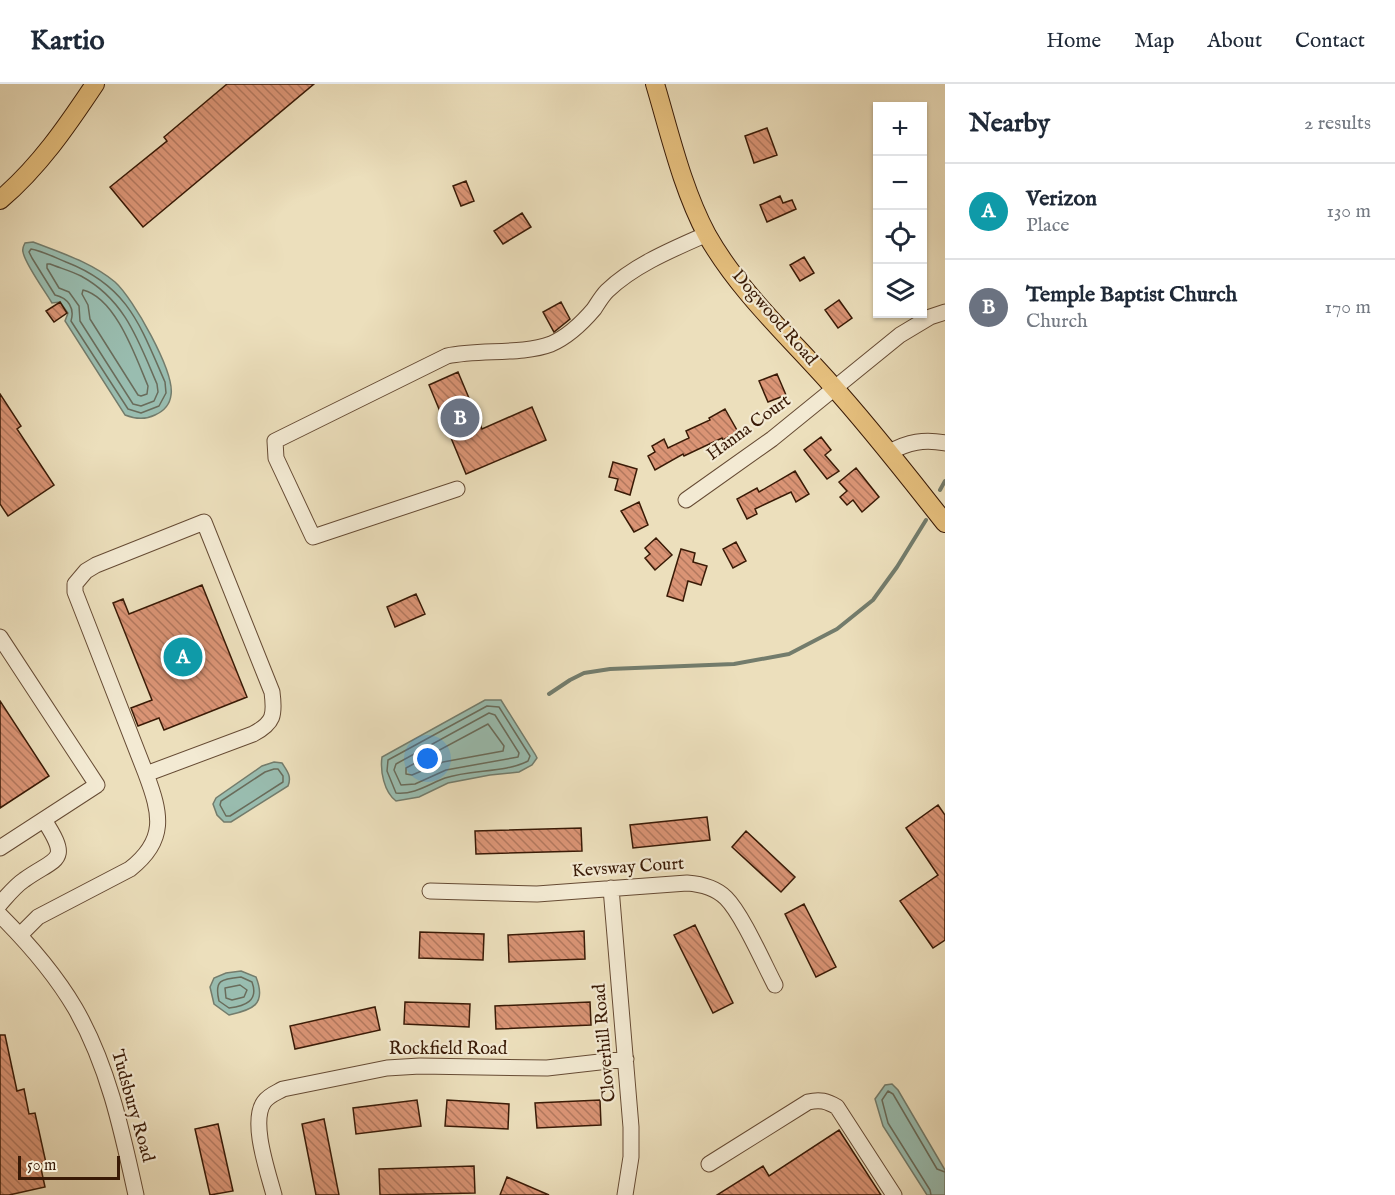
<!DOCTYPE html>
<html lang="en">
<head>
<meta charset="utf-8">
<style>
  body { margin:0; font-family:"IM FELL English",serif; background:#f2f2f3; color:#1f2937 }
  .controls { position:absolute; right:18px; top:18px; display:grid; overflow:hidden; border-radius:0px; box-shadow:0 2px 4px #0004 }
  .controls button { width:54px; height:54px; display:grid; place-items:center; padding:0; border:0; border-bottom:2px solid #e0e1e3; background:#fff; color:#1f2937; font:30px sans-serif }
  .scale { position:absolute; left:18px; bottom:15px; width:102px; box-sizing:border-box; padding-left:6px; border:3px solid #391a06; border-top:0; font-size:16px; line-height:21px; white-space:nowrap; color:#391a06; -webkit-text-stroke:4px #f3ead3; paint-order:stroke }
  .you { position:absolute; left:428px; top:675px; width:21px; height:21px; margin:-15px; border:4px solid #fff; border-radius:50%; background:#1a73e8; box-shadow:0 0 0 9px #1a73e833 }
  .badge { display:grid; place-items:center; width:39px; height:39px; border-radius:50%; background:#8f2418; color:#fff; font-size:20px; font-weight:700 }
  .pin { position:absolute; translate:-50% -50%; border:3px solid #fff; box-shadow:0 2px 6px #0006 }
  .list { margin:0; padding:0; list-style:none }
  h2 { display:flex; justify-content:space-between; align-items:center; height:78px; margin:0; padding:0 24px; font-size:26px }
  h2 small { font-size:20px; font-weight:400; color:#747a83 }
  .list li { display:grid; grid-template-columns:39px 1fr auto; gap:18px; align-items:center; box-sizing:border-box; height:96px; padding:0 24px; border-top:2px solid #e0e1e3 }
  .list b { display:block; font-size:22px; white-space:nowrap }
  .list p { margin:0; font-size:20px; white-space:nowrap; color:#747a83 }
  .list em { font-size:20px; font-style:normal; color:#747a83 }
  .icon { flex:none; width:33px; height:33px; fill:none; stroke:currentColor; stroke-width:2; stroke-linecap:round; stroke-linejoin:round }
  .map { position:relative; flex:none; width:945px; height:1111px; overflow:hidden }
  header { display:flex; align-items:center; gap:36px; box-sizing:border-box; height:84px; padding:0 30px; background:#fff; border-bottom:2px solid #e0e1e3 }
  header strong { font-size:28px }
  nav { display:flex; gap:33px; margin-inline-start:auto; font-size:21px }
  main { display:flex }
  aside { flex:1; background:#fff }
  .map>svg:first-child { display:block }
</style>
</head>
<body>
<header>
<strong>Kartio</strong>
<nav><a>Home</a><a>Map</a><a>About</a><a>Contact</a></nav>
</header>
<main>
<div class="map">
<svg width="945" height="1111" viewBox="0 0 945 1111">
  <defs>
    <pattern id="building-back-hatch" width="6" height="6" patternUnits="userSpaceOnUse" patternTransform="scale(1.5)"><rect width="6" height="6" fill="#da9475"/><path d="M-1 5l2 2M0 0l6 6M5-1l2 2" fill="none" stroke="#b2785e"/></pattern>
  </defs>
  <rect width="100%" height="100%" fill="#ecdfbc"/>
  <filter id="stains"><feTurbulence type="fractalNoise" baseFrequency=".00333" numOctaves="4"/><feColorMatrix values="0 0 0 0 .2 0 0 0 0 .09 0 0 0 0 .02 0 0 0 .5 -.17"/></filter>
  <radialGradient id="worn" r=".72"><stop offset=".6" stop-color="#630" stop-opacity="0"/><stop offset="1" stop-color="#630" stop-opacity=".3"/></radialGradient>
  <path fill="#99bdb0" stroke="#737c6c" stroke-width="1.5" d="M 33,158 C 61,169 91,178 115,198 C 133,214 175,288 171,311 C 170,320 164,327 155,331 C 145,336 135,335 125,331 L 65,237 L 68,229 L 60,218 L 52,219 C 45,207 25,180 23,168 C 22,164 23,163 25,159 Z
    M 485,616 L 501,616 L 535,670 L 537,674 L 532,681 L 519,688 L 490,691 L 448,699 L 419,713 L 396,717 C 384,708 380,687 382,673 Z
    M 274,678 L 282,679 C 287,687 292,692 288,702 L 231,738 L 224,738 L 217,731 L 213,720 L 216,714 L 262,682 Z
    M 241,887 L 256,893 C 267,921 252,926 229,931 L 214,920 L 210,903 L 214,894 L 226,889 Z
    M 892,1000 L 898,1006 L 945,1086 L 945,1111 L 927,1111 L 883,1042 L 875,1015 L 885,1001 Z"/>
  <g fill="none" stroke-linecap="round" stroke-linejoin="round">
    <path stroke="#696c5b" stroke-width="1.5" d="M 31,165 C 42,167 54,173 66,178 C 128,202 140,241 165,298 L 166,309 L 159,322 L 141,329 L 128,325 L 71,237 C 75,224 68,214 55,211 L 32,174 L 29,168 Z
      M 47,180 L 50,180 C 60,184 71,187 81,192 C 125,216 138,256 157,300 L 158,308 L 154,317 L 141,322 L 133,320 L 80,237 L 79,222 L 69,208 L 59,204 L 47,184 Z
      M 83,206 C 116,214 136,274 148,302 L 147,310 L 141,312 L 138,311 L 90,235 L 88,221 L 82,210 Z
      M 487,622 L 499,623 L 530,672 L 528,677 C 505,689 471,685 445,694 C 429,700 414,711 396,709 L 387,687 L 388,676 Z
      M 489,629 L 495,631 L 519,669 L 518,673 L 446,686 L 415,700 L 401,701 L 394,686 L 396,680 Z
      M 488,640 L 504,662 L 503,667 L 443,678 L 412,691 L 406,690 L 406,684 Z
      M 274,685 L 278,685 L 283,692 L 283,698 L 230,732 L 226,732 L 220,721 L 221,717 L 265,688 Z
      M 241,893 L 252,898 C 259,917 245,922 229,924 L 219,917 C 214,896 221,895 241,893 Z
      M 240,901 L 247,906 L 244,913 L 232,916 L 226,914 L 225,904 Z
      M 931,1111 L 930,1106 L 888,1039 L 882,1016 L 888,1007 L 893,1010 L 937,1085 L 945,1088"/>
    <path stroke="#737c6c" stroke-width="4" d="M 940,406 L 945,397
      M 549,610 L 570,596 L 584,589 L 610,585 L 734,580 L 789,570 L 837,545 L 873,516 L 897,483 L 926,436"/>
  </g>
  <path fill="url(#building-back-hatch)" stroke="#391a06" stroke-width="1.5" d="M 227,0 L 314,0 L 143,143 L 110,103 L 167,57 L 164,53 Z
    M 767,44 L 777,71 L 754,79 L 745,52 Z
    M 466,97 L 474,117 L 461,122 L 453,102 Z
    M 780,112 L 783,119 L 792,116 L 796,125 L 767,138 L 760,121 Z
    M 522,129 L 531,143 L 503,160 L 494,147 Z
    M 804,173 L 814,189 L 800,197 L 790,181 Z
    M 839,216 L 852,234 L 838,244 L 825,226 Z
    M 60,218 L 67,229 L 54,238 L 46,227 Z
    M 561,218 L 570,235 L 554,248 L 543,228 Z
    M 458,288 L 482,345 L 532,323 L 546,356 L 466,390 L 429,301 Z
    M 777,290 L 786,311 L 768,318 L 759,297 Z
    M 0,310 L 21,342 L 17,345 L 54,401 L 8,432 L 0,420 Z
    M 725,325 L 738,348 L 723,356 L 722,354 L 684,372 L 683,370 L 655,386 L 648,372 L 655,368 L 652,362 L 664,355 L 668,364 L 689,354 L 686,347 L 710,336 L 709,334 Z
    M 821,353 L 831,366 L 825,371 L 839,387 L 827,395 L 804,366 Z
    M 613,378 L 637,385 L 630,411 L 615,406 L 618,395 L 609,393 Z
    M 856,384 L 879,413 L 862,428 L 853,416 L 847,421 L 840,413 L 847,407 L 839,398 Z
    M 795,387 L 809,410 L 796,418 L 791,408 L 755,425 L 757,430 L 747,435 L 737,415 L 757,404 L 759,408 Z
    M 639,418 L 648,441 L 634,448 L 621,427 Z
    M 656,454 L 672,471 L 655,486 L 645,474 L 650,470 L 645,464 Z
    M 736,458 L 746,477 L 733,484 L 723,465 Z
    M 681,465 L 695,469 L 693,478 L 707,482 L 701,501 L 688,497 L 683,517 L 667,512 Z
    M 202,501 L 247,613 L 164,646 L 159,634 L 138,642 L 131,624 L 152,616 L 113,519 L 123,515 L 129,530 Z
    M 416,510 L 425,530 L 395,543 L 387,523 Z
    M 0,617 L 49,692 L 0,724 Z
    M 938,721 L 945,731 L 945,856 L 933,864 L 900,817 L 938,791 L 906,744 Z
    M 707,733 L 710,756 L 633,764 L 630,741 Z
    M 581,744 L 582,767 L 476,770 L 475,747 Z
    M 746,747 L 795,793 L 781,808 L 732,763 Z
    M 804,820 L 836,883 L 816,893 L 785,830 Z
    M 695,841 L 733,919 L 713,929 L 674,851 Z
    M 584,847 L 585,875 L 509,878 L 508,851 Z
    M 420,848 L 484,850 L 483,876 L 419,874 Z
    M 405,918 L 470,920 L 469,943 L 404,940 Z
    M 590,918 L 591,941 L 496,945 L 495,922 Z
    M 375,923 L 380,946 L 295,965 L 290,942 Z
    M 0,951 L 5,951 L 17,1007 L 24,1005 L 29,1030 L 35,1029 L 46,1079 L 40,1080 L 45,1103 L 9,1111 L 0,1111 Z
    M 417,1016 L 421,1042 L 356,1050 L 353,1024 Z
    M 447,1016 L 509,1020 L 508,1045 L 445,1042 Z
    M 600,1016 L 601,1041 L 537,1044 L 535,1019 Z
    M 324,1035 L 339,1111 L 316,1111 L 302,1040 Z
    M 218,1040 L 233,1107 L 210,1111 L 195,1045 Z
    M 839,1046 L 881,1111 L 717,1111 L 763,1082 L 769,1092 Z
    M 474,1082 L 475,1109 L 380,1111 L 379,1085 Z
    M 507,1093 L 549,1111 L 500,1111 Z"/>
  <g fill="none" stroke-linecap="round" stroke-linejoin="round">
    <defs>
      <path id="minor" d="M 890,368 C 908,358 924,355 945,359
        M 457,405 L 313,453 L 276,374 L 275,357 L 447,272 C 479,265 522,271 551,260 C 567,253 583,238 594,225 C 598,219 602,212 607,207 C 634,181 673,165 707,150
        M 686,416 L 772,355 L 900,251 L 930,233 L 945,228
        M 0,553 L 97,701 L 0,764
        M 611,804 L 631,1043 L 631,1073 L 625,1111
        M 430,807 L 537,810 L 687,799 C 701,800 715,803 726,814 C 742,830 763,878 775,901
        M 0,820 C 8,811 15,802 24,796 C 56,773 72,779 44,736
        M 0,831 C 28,859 55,890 75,924 C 108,981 122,1047 136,1111
        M 20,851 L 38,833 L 130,785 C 167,756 161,730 146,690 L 253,650 C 274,639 275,631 272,608 L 204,438 L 96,481 L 86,487 L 75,500 L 75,508 L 146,690
        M 709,1080 L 808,1018 C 820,1015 827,1017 837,1023 L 894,1111
        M 274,1111 C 268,1088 250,1038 264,1018 C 269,1011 276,1009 283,1005 L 387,984 L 420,982 L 547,984 L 626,975"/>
      <path id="major" d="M 655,0 C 670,50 682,104 707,151 C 738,206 787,251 829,298 C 870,343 907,391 945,439
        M 0,116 C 39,83 67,42 95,0"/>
    </defs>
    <use href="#minor" stroke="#664b34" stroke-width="17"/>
    <use href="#major" stroke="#391a06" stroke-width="20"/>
    <use href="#minor" stroke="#f3ead3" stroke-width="15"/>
    <use href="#major" stroke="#e6c07e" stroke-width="18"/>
  </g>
  <g text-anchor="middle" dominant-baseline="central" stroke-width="4.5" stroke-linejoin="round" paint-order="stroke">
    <g font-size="18" fill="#391a06" stroke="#f3ead3">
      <text transform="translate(774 234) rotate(49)">Dogwood Road</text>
      <text transform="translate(749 344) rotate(-36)">Hanna Court</text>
      <text transform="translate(628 784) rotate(-4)">Kevsway Court</text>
      <text transform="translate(605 959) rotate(-95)">Cloverhill Road</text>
      <text x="448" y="965">Rockfield Road</text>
      <text transform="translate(132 1022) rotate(74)">Tudsbury Road</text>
    </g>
  </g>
  <rect width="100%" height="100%" filter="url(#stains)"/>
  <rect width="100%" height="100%" fill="url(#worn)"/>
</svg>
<div class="controls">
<button>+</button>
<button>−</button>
<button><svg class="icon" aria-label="locate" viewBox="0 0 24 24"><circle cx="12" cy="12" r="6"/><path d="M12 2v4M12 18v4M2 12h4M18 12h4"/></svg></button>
<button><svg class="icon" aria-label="layers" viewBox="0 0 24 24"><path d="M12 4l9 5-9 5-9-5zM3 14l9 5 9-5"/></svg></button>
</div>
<div class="scale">50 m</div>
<div class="you"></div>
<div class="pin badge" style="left:183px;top:573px;background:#0f9aa8">A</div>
<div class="pin badge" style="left:460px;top:334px;background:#6b7280">B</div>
</div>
<aside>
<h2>Nearby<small>2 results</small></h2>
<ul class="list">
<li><span class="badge" style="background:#0f9aa8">A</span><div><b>Verizon</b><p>Place</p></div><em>130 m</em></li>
<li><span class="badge" style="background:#6b7280">B</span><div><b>Temple Baptist Church</b><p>Church</p></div><em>170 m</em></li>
</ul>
</aside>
</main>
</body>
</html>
